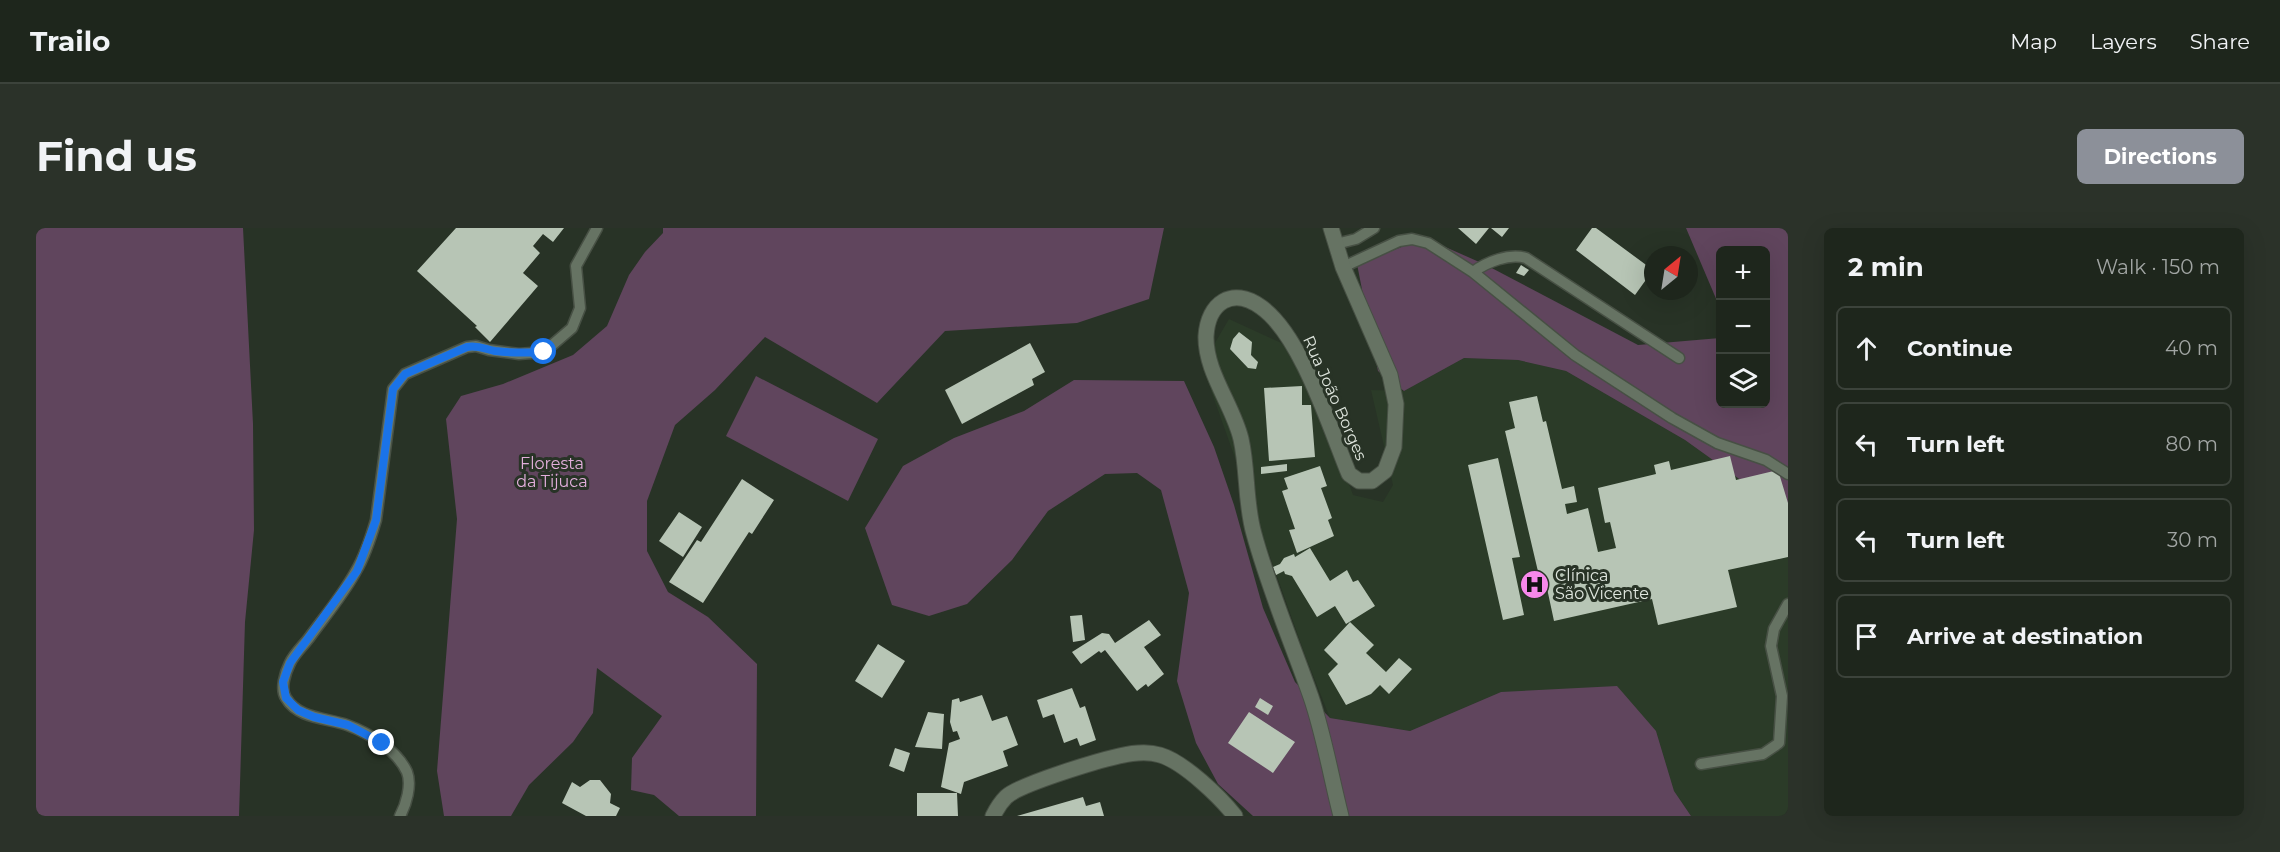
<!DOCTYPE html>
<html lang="en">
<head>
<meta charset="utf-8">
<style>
  body { margin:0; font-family:Montserrat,sans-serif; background:#2b3229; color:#f1f3f6 }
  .controls { position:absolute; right:18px; top:18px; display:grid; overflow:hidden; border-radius:9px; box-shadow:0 6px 24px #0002 }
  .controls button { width:54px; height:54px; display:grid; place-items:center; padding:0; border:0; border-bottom:2px solid #3c433b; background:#1e261c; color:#f1f3f6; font:30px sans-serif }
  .compass { position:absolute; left:1608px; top:18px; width:54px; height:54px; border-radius:50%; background:#1e261c; box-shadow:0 6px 24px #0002; rotate:30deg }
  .stop { position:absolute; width:18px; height:18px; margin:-14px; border:4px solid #1a73e8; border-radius:50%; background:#fff }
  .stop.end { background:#1a73e8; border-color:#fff; box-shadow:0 2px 6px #0008 }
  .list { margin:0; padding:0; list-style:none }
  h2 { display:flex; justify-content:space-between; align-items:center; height:78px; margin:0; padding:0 24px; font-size:26px }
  h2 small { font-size:20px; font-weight:400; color:#a1a5a3 }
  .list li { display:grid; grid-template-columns:39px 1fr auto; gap:18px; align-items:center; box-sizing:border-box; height:84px; margin:0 12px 12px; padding:0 12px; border:2px solid #3c433b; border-radius:9px }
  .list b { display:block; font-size:22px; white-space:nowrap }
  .list em { font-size:20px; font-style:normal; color:#a1a5a3 }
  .icon { flex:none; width:33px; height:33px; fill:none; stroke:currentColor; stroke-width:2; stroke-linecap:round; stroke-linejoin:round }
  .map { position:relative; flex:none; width:1752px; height:588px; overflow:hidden; border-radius:9px }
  header { display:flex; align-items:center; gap:36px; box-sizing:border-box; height:84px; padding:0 30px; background:#1e261c; border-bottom:2px solid #3c433b }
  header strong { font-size:28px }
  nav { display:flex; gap:33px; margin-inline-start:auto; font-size:21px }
  .intro { display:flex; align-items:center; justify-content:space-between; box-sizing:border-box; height:144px; padding:0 36px }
  h1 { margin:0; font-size:42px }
  .button { padding:15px 27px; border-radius:9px; background:#8c9099; color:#fff; font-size:21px; font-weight:700 }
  main { display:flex; gap:36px; padding:0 36px }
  aside { flex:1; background:#1e261c; border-radius:9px; box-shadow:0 6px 24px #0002 }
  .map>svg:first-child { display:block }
</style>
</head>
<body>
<header>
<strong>Trailo</strong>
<nav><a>Map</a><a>Layers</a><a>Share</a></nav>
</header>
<div class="intro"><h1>Find us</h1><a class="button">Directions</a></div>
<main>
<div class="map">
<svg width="1752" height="588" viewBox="0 0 1752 588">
  <rect width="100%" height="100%" fill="#283326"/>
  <path fill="#2b3b28" d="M 1193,91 L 1267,125 L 1317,267 L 1347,274 L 1357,257 L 1335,162 L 1368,163 L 1428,130 L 1482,132 L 1530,143 L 1649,212 L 1752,286 L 1752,588 L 1655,588 L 1638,563 L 1620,503 L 1465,464 L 1374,503 L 1294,490 L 1269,427 L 1166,137 Z"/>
  <path fill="#60455d" d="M 0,0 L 207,0 L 217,196 L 218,302 L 209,394 L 203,588 L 0,588 Z
    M 627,0 L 1128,0 L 1113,71 L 1041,95 L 909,103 L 841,175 L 729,109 L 679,162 L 639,197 L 611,273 L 611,323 L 632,364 L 672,389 L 721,436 L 720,588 L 643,588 L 618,567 L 595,562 L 596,530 L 626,488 L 561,440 L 557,485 L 537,514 L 493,557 L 475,588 L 408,588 L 401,543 L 421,291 L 410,191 L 425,168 L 467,156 L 537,127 L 571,98 L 593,47 L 609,24 L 627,5 Z
    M 1650,0 L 1752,0 L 1752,286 L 1649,212 L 1530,143 L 1482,132 L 1428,130 L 1368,163 L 1342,143 L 1321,36 L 1389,10 L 1450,37 L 1602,117 L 1684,110 L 1684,176 L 1730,176 L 1730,22 L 1684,22 L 1684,80 Z
    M 720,148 L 842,211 L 812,273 L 690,208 Z
    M 1038,152 L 1148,153 L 1178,219 L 1198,277 L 1227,380 L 1259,454 L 1294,490 L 1374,503 L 1465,464 L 1581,458 L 1620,503 L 1638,563 L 1655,588 L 1217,588 L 1182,556 L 1160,515 L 1141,453 L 1153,365 L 1125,262 L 1101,245 L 1069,246 L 1012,283 L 976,332 L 931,376 L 893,388 L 856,377 L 829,300 L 867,238 L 918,210 L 988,183 Z"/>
  <path fill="#b7c5b5" d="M 420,0 L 528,0 L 517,14 L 507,6 L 497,18 L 504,25 L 487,45 L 502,58 L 454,114 L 439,99 L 441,98 L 381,43 Z
    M 1422,0 L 1453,0 L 1440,16 Z
    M 1455,0 L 1473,0 L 1466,9 Z
    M 1556,0 L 1560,0 L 1617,42 L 1599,67 L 1540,22 Z
    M 1485,37 L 1493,42 L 1488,48 L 1480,45 Z
    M 1203,104 L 1216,114 L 1215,127 L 1222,134 L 1220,141 L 1212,140 L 1194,121 L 1197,111 Z
    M 994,115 L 1009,144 L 996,151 L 998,157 L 926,196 L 909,162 Z
    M 1266,158 L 1266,177 L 1275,177 L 1279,229 L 1233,233 L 1228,160 Z
    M 1501,168 L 1507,194 L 1510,193 L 1526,261 L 1538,258 L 1541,274 L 1529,276 L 1531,286 L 1552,280 L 1562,324 L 1580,320 L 1574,294 L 1569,295 L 1562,260 L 1620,246 L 1618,237 L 1633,233 L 1635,242 L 1694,228 L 1700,252 L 1742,242 L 1752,275 L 1752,329 L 1692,342 L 1701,379 L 1622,397 L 1616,371 L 1518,393 L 1509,351 L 1504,352 L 1469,203 L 1479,200 L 1473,174 Z
    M 1462,230 L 1484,329 L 1476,330 L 1488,387 L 1467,392 L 1432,237 Z
    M 1251,236 L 1251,243 L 1225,246 L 1225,239 Z
    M 1284,238 L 1291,258 L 1285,260 L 1296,290 L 1292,292 L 1298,308 L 1261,325 L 1253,302 L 1259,301 L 1246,263 L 1252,261 L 1248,250 Z
    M 706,251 L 738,272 L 716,306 L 713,304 L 667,375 L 633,354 L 661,312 L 665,314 Z
    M 643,284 L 666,299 L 647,329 L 623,313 Z
    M 1274,320 L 1294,353 L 1311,342 L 1317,354 L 1322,352 L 1339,378 L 1310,396 L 1299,378 L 1281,389 L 1256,348 L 1249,346 L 1248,343 L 1240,347 L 1237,339 L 1244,336 L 1248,330 L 1258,326 L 1259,329 Z
    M 1046,387 L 1049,412 L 1037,414 L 1034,388 Z
    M 1113,392 L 1125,407 L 1108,419 L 1128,446 L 1112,459 L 1110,456 L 1101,463 L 1069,422 L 1065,425 L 1063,423 L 1045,436 L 1036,424 L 1066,405 L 1073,406 L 1079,415 Z
    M 1314,394 L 1338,417 L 1330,425 L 1350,444 L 1363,430 L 1376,441 L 1353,466 L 1344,457 L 1335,466 L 1310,477 L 1292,446 L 1302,436 L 1288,422 Z
    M 842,416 L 869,433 L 846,470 L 819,453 Z
    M 1036,460 L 1044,480 L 1049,478 L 1060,512 L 1044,518 L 1041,510 L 1028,515 L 1018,486 L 1007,490 L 1001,472 Z
    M 946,467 L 956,493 L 971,488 L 982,517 L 967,523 L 972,538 L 928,554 L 925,566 L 905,559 L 913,515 L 924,511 L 921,503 L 917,504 L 914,494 L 916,472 L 923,470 L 924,474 Z
    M 1224,470 L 1237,478 L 1232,487 L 1219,479 Z
    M 892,484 L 908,486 L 906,521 L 879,519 Z
    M 1213,484 L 1259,514 L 1237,545 L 1192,515 Z
    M 859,520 L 874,525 L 868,544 L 853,538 Z
    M 554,552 L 564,552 L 575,566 L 574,575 L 584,580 L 580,588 L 550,588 L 526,575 L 536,554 L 544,559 Z
    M 881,565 L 921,565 L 922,588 L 881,588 Z
    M 1047,569 L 1050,578 L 1064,574 L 1068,588 L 981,588 Z"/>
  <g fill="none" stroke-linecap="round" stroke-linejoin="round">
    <defs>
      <path id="lane" d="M 1300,16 L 1320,11 L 1338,0
        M 1307,39 L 1363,13 L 1376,11 L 1392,15 L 1437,44 L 1539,127 L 1636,190 L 1681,215 L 1730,232 L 1752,246
        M 1437,44 C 1451,34 1473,25 1490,30 L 1643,130
        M 1665,536 L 1727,526 L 1743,515 L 1746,468 L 1735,418 L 1738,401 L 1752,376
        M 364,588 C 370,577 376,557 371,544 C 361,522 333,505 311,497 C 292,490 262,491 250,470 C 244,461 249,445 254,435 C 258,426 267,418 273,410 C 289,388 307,367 320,343 C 329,328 335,309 340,292 L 357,161 L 369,146 L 431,119 L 440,118 L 453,122 L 483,126 L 508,124 L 536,100 L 544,80 L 540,38 L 561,0"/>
      <path id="street" d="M 1295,0 L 1307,39 L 1354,147 L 1360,176 L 1358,219 L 1349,243 L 1336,253 L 1323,253 L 1313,246 C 1294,200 1265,107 1225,79 C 1196,58 1172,75 1170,108 C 1169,144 1197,177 1205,211 C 1212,242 1209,275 1218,306 C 1233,361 1256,415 1275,469 C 1288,507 1295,549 1305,588
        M 957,588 C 960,582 965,574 970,569 C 984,556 1061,533 1083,528 C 1096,525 1111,523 1124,527 C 1148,534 1184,569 1199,588"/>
    </defs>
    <use href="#lane" stroke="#475044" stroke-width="13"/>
    <use href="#street" stroke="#475044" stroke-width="17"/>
    <use href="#lane" stroke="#667363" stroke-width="10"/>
    <use href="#street" stroke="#667363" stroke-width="15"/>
  </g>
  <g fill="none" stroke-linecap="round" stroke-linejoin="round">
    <path stroke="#1a73e8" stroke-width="8" d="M 346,515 L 312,497 L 278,489 L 262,482 L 250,470 L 247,454 L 254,435 L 321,343 L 340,292 L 357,161 L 369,146 L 431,119 C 442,117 449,121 459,123 C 476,125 491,125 508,124"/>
  </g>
  <defs>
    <symbol id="hospital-disc" viewBox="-11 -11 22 22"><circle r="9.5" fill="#f788eb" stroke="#283326"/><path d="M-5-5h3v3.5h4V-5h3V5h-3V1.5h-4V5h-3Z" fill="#111"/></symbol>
  </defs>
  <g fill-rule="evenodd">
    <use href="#hospital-disc" x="1482" y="340" width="33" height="33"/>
  </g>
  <g text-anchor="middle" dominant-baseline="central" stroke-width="6" stroke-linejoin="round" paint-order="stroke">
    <g font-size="16" fill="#e0e7df" stroke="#283326">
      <text transform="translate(1299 170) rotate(66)">Rua João Borges</text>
    </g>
    <g font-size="16" fill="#e3afdc" stroke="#283326">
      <text x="516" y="235">Floresta<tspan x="516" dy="18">da Tijuca</tspan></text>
    </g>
    <g font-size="16" fill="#e0e7df" stroke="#283326" text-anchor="start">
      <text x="1519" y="347">Clínica<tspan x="1519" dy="18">São Vicente</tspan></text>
    </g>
  </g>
</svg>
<div class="controls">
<button>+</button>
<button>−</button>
<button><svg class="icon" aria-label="layers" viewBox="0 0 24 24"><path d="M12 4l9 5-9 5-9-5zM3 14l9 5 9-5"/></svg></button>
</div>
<svg class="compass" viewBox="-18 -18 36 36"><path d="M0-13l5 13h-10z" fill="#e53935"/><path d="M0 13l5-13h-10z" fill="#a1a5a3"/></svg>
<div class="stop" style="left:508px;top:124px"></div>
<div class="stop end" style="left:346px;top:515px"></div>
</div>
<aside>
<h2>2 min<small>Walk · 150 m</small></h2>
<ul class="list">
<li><svg class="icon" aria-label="ahead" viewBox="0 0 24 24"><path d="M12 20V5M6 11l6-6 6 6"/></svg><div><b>Continue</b></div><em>40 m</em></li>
<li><svg class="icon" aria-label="left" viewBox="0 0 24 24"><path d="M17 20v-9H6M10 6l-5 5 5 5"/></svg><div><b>Turn left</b></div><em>80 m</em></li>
<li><svg class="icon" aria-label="left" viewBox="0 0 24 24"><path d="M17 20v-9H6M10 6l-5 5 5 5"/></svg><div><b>Turn left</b></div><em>30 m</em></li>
<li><svg class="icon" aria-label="arrive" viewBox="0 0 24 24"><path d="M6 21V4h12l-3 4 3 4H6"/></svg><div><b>Arrive at destination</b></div></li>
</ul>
</aside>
</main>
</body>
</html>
